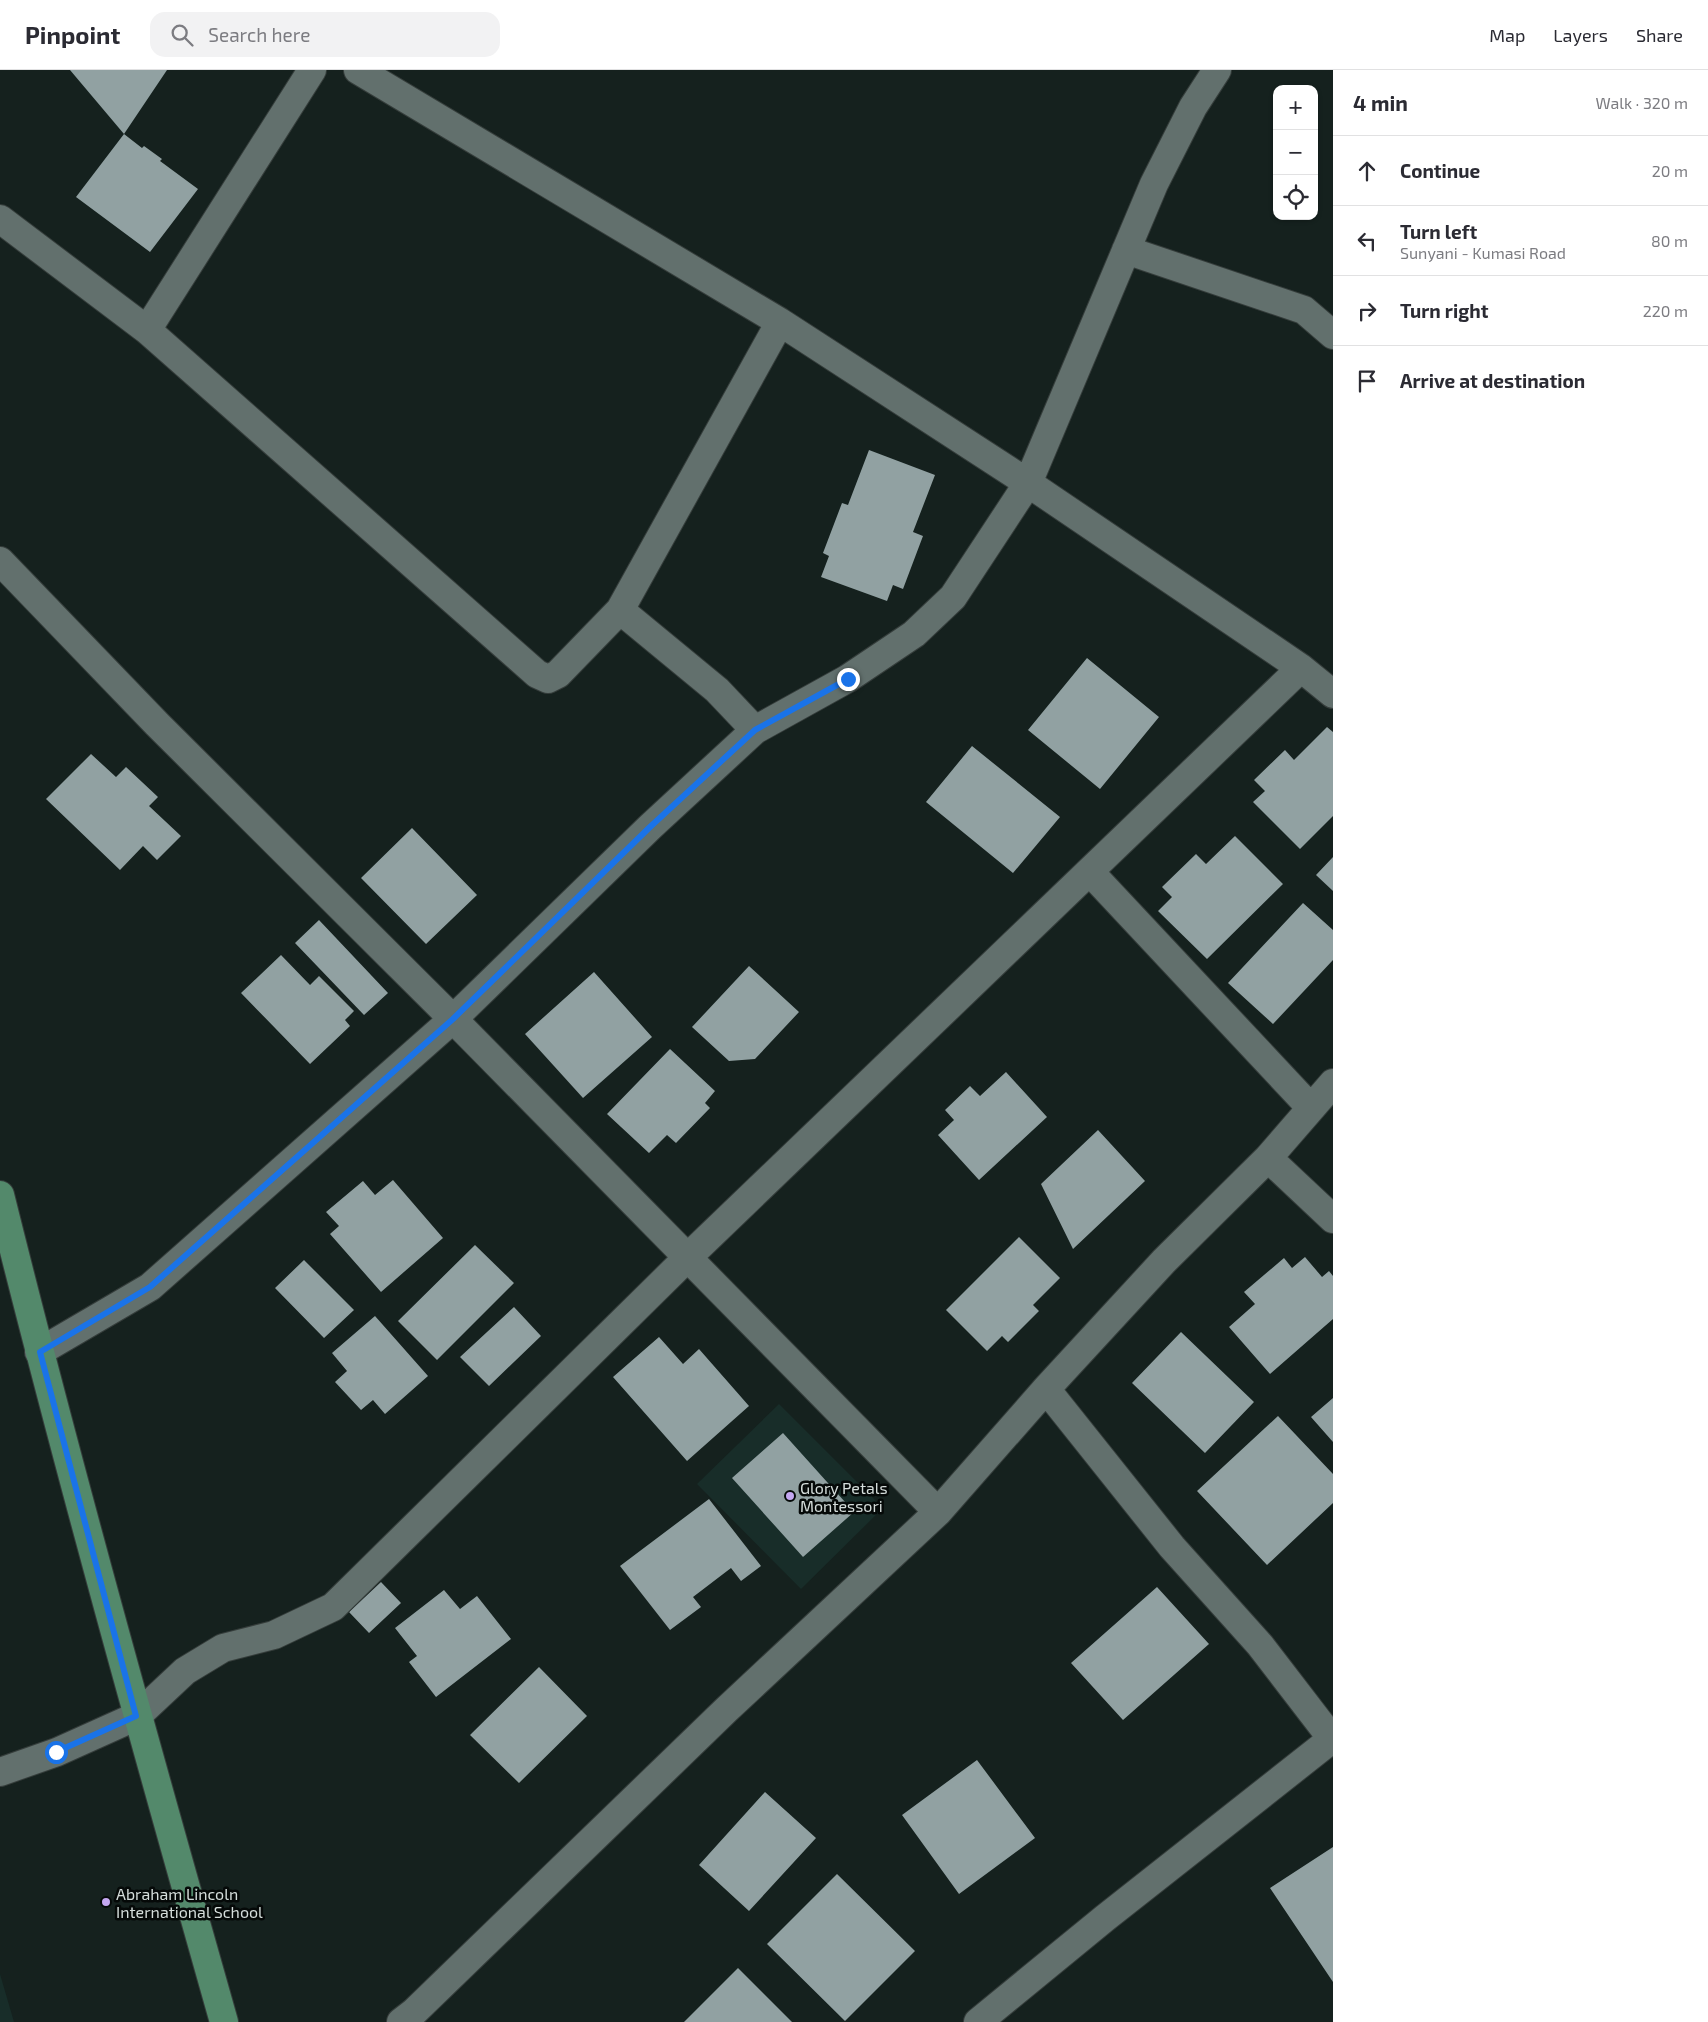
<!DOCTYPE html>
<html lang="en">
<head>
<meta charset="utf-8">
<style>
  body { margin:0; font-family:"Exo 2",sans-serif; background:#f2f2f3; color:#2b2b33 }
  .controls { position:absolute; right:15px; top:15px; display:grid; overflow:hidden; border-radius:10px; box-shadow:0 1px 4px #0004 }
  .controls button { width:45px; height:45px; display:grid; place-items:center; padding:0; border:0; border-bottom:1px solid #e1e1e2; background:#fff; color:#2b2b33; font:25px sans-serif }
  .stop { position:absolute; width:15px; height:15px; margin:-11px; border:4px solid #1a73e8; border-radius:50%; background:#fff }
  .stop.end { background:#1a73e8; border-color:#fff; box-shadow:0 1px 5px #0008 }
  .list { margin:0; padding:0; list-style:none }
  h2 { display:flex; justify-content:space-between; align-items:center; height:65px; margin:0; padding:0 20px; font-size:21px }
  h2 small { font-size:16px; font-weight:400; color:#7c7c81 }
  .list li { display:grid; grid-template-columns:32px 1fr auto; gap:15px; align-items:center; box-sizing:border-box; height:70px; padding:0 20px; border-top:1px solid #e1e1e2 }
  .list b { display:block; font-size:19px; white-space:nowrap }
  .list p { margin:0; font-size:16px; white-space:nowrap; color:#7c7c81 }
  .list em { font-size:16px; font-style:normal; color:#7c7c81 }
  .icon { flex:none; width:28px; height:28px; fill:none; stroke:currentColor; stroke-width:2; stroke-linecap:round; stroke-linejoin:round }
  .map { position:relative; flex:none; width:1333px; height:1952px; overflow:hidden }
  header { display:flex; align-items:center; gap:30px; box-sizing:border-box; height:70px; padding:0 25px; background:#fff; border-bottom:1px solid #e1e1e2 }
  header strong { font-size:24px }
  nav { display:flex; gap:28px; margin-inline-start:auto; font-size:18px }
  .search { width:350px; height:45px; background:#f2f2f3; display:flex; align-items:center; gap:12px; box-sizing:border-box; padding:0 18px; border-radius:15px; color:#7c7c81; font-size:19px }
  main { display:flex }
  aside { flex:1; background:#fff }
  .map>svg:first-child { display:block }
</style>
</head>
<body>
<header>
<strong>Pinpoint</strong>
<div class="search"><svg class="icon" aria-label="search" viewBox="0 0 24 24"><circle cx="10" cy="10" r="6"/><path d="M15 15l6 6"/></svg>Search here</div>
<nav><a>Map</a><a>Layers</a><a>Share</a></nav>
</header>
<main>
<div class="map">
<svg width="1333" height="1952" viewBox="0 0 1333 1952">
  <rect width="100%" height="100%" fill="#15211e"/>
  <path fill="#182d29" d="M 779,1334 L 883,1438 L 801,1519 L 697,1414 Z
    M 0,1904 L 14,1952 L 0,1952 Z"/>
  <path fill="#91a1a2" d="M 70,0 L 167,0 L 124,64 L 142,78 L 144,76 L 162,89 L 160,91 L 198,119 L 150,182 L 76,127 L 124,64 Z
    M 869,380 L 935,405 L 913,462 L 923,466 L 903,519 L 893,515 L 887,531 L 821,507 L 829,486 L 823,483 L 842,433 L 848,435 Z
    M 1087,588 L 1159,647 L 1100,719 L 1028,660 Z
    M 1327,657 L 1333,662 L 1333,746 L 1300,779 L 1253,732 L 1265,721 L 1254,710 L 1285,680 L 1294,690 Z
    M 972,676 L 1060,747 L 1013,803 L 926,732 Z
    M 91,684 L 116,707 L 126,697 L 158,727 L 149,736 L 181,766 L 157,790 L 143,776 L 120,800 L 46,729 Z
    M 412,758 L 477,825 L 426,874 L 361,808 Z
    M 1235,766 L 1283,814 L 1207,889 L 1158,841 L 1172,827 L 1162,817 L 1196,784 L 1206,794 Z
    M 1333,787 L 1333,821 L 1316,805 Z
    M 1303,833 L 1333,860 L 1333,890 L 1273,954 L 1228,913 Z
    M 319,850 L 388,923 L 364,945 L 295,873 Z
    M 281,885 L 310,915 L 319,906 L 354,941 L 345,950 L 350,956 L 310,994 L 241,923 Z
    M 749,896 L 799,942 L 755,989 L 729,991 L 692,957 Z
    M 594,902 L 652,967 L 583,1028 L 525,964 Z
    M 670,979 L 715,1021 L 705,1033 L 710,1038 L 676,1073 L 667,1065 L 649,1083 L 607,1044 Z
    M 1006,1002 L 1047,1047 L 979,1110 L 938,1065 L 954,1050 L 945,1040 L 970,1016 L 980,1026 Z
    M 1098,1060 L 1145,1111 L 1073,1179 L 1041,1114 Z
    M 393,1110 L 443,1168 L 381,1222 L 330,1164 L 339,1156 L 326,1142 L 363,1111 L 375,1125 Z
    M 1019,1167 L 1060,1208 L 1033,1235 L 1039,1241 L 1008,1272 L 1002,1266 L 987,1281 L 946,1240 Z
    M 475,1175 L 514,1213 L 437,1290 L 398,1251 Z
    M 1305,1187 L 1322,1207 L 1329,1201 L 1333,1206 L 1333,1249 L 1270,1304 L 1229,1257 L 1255,1234 L 1244,1222 L 1284,1188 L 1292,1198 Z
    M 304,1190 L 354,1240 L 324,1268 L 275,1218 Z
    M 514,1237 L 541,1266 L 489,1316 L 460,1287 Z
    M 375,1246 L 428,1306 L 385,1344 L 373,1330 L 361,1340 L 335,1312 L 347,1301 L 332,1283 Z
    M 1181,1262 L 1254,1332 L 1205,1383 L 1132,1313 Z
    M 659,1267 L 683,1294 L 699,1279 L 749,1336 L 687,1391 L 613,1307 Z
    M 1333,1328 L 1333,1372 L 1311,1347 Z
    M 1278,1346 L 1333,1404 L 1333,1433 L 1267,1495 L 1197,1421 Z
    M 783,1363 L 854,1442 L 803,1487 L 732,1408 Z
    M 709,1429 L 761,1496 L 741,1511 L 731,1498 L 693,1527 L 701,1537 L 670,1560 L 620,1496 Z
    M 381,1512 L 401,1533 L 369,1563 L 349,1542 Z
    M 1157,1517 L 1209,1574 L 1123,1650 L 1071,1593 Z
    M 444,1520 L 460,1539 L 477,1526 L 511,1569 L 436,1627 L 409,1592 L 417,1586 L 395,1558 Z
    M 539,1597 L 587,1646 L 519,1713 L 470,1665 Z
    M 977,1690 L 1035,1768 L 959,1824 L 902,1745 Z
    M 765,1722 L 816,1768 L 749,1841 L 699,1795 Z
    M 1333,1777 L 1333,1912 L 1270,1818 Z
    M 837,1804 L 915,1881 L 845,1951 L 767,1874 Z
    M 738,1898 L 792,1952 L 684,1952 Z"/>
  <g fill="none" stroke-linecap="round" stroke-linejoin="round">
    <defs>
      <path id="minor" d="M 358,0 L 780,252 L 1028,413 L 1301,598 L 1333,624
        M 0,149 L 147,260 L 537,604 L 548,609 L 558,604 L 620,540 L 780,252
        M 1126,180 L 1304,240 L 1333,265
        M 147,260 L 312,0
        M 0,491 L 157,654 L 453,949 L 938,1442
        M 620,540 L 717,620 L 755,660
        M 1090,802 L 1311,1038
        M 1268,1088 L 1333,1149
        M 39,1282 L 150,1217 L 453,949 L 650,757 L 755,660 L 847,609 L 914,564 L 953,527 L 1028,413 L 1154,114 L 1193,37 L 1217,0
        M 1046,1319 L 1172,1477 L 1260,1575 L 1333,1670
        M 0,1702 L 57,1682 L 137,1646 L 185,1601 L 223,1578 L 274,1565 L 333,1537 L 687,1188 L 1301,598
        M 401,1952 L 414,1942 L 726,1640 L 938,1442 L 1046,1319 L 1164,1191 L 1268,1088 L 1333,1013
        M 978,1952 L 1105,1848 L 1332,1669"/>
      <path id="major" d="M 0,1125 C 69,1402 146,1677 224,1952"/>
    </defs>
    <use href="#minor" stroke="#353d3b" stroke-width="30"/>
    <use href="#major" stroke="#353d3b" stroke-width="30"/>
    <use href="#minor" stroke="#62706d" stroke-width="28"/>
    <use href="#major" stroke="#53896b" stroke-width="28"/>
  </g>
  <g fill="none" stroke-linecap="round" stroke-linejoin="round">
    <path stroke="#1a73e8" stroke-width="6" d="M 56,1682 L 136,1646 L 40,1282 L 150,1217 L 453,949 L 650,757 L 755,660 L 848,609"/>
  </g>
  <g fill="#c4a7f1" stroke="#050908" stroke-width="2">
    <circle cx="790" cy="1426" r="5"/>
    <circle cx="106" cy="1832" r="5"/>
  </g>
  <g text-anchor="middle" dominant-baseline="central" stroke-width="5" stroke-linejoin="round" paint-order="stroke">
    <g font-size="16" fill="#d5dddb" stroke="#050908" text-anchor="start">
      <text x="800" y="1417">Glory Petals<tspan x="800" dy="18">Montessori</tspan></text>
      <text x="116" y="1823">Abraham Lincoln<tspan x="116" dy="18">International School</tspan></text>
    </g>
  </g>
</svg>
<div class="controls">
<button>+</button>
<button>−</button>
<button><svg class="icon" aria-label="locate" viewBox="0 0 24 24"><circle cx="12" cy="12" r="6"/><path d="M12 2v4M12 18v4M2 12h4M18 12h4"/></svg></button>
</div>
<div class="stop" style="left:56px;top:1682px"></div>
<div class="stop end" style="left:848px;top:609px"></div>
</div>
<aside>
<h2>4 min<small>Walk · 320 m</small></h2>
<ul class="list">
<li><svg class="icon" aria-label="ahead" viewBox="0 0 24 24"><path d="M12 20V5M6 11l6-6 6 6"/></svg><div><b>Continue</b></div><em>20 m</em></li>
<li><svg class="icon" aria-label="left" viewBox="0 0 24 24"><path d="M17 20v-9H6M10 6l-5 5 5 5"/></svg><div><b>Turn left</b><p>Sunyani - Kumasi Road</p></div><em>80 m</em></li>
<li><svg class="icon" aria-label="right" viewBox="0 0 24 24"><path d="M7 20v-9h11M14 6l5 5-5 5"/></svg><div><b>Turn right</b></div><em>220 m</em></li>
<li><svg class="icon" aria-label="arrive" viewBox="0 0 24 24"><path d="M6 21V4h12l-3 4 3 4H6"/></svg><div><b>Arrive at destination</b></div></li>
</ul>
</aside>
</main>
</body>
</html>
